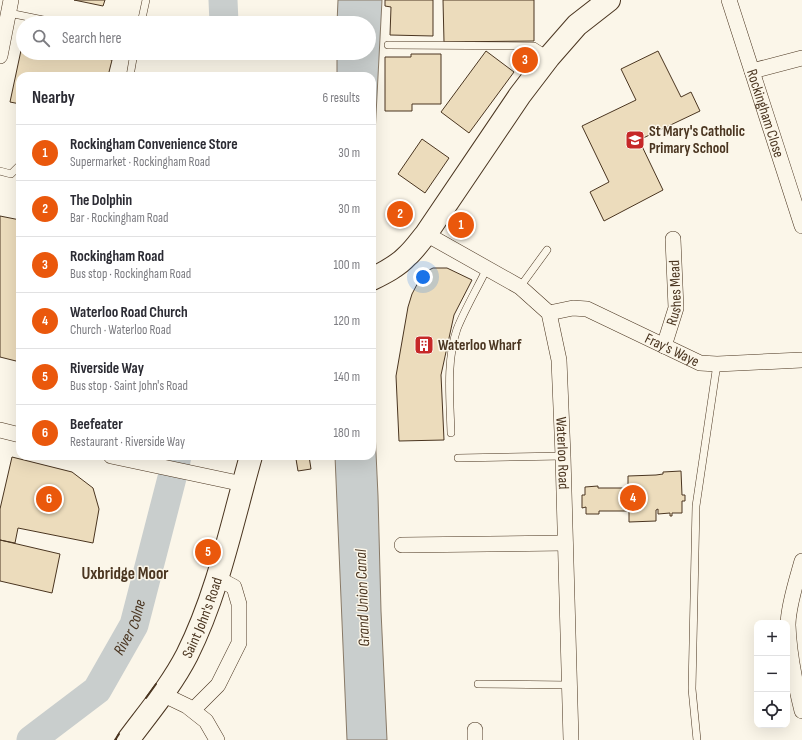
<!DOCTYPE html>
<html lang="en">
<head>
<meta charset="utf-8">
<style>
  body { margin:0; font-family:"Sofia Sans Condensed",sans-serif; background:#f2f2f3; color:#2b2b33 }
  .controls { position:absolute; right:12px; bottom:12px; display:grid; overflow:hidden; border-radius:8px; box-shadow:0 4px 16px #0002 }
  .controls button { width:36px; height:36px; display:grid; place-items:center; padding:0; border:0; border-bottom:1px solid #e1e1e2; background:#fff; color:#2b2b33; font:20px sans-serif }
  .you { position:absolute; left:423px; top:277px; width:14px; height:14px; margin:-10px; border:3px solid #fff; border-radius:50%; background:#1a73e8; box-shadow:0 0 0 6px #1a73e833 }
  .badge { display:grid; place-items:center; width:26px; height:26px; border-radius:50%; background:#ea580c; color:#fff; font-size:13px; font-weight:700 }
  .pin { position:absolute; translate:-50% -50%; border:2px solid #fff; box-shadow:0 1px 4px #0006 }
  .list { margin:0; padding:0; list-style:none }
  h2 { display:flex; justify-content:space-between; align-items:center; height:52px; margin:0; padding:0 16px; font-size:17px }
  h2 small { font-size:13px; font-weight:400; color:#7c7c81 }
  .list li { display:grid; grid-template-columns:26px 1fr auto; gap:12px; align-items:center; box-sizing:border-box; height:56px; padding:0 16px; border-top:1px solid #e1e1e2 }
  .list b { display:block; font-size:15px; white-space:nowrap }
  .list p { margin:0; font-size:13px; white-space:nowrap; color:#7c7c81 }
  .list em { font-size:13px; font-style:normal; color:#7c7c81 }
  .icon { flex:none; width:22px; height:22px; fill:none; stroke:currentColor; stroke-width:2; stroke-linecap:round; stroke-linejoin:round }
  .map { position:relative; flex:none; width:802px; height:740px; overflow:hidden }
  .search { position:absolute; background:#fff; box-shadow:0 4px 16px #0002; left:16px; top:16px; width:360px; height:44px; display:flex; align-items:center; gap:10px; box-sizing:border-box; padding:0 14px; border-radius:22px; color:#7c7c81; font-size:15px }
  .panel { position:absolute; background:#fff; box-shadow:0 4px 16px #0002; left:16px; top:72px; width:360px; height:388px; border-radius:12px }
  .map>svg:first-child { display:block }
</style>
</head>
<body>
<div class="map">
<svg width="802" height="740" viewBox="0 0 802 740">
  <rect width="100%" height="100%" fill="#fbf6e9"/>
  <path fill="#c9cecd" stroke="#887966" d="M 338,0 L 382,0 L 372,191 L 372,76 L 337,76 L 337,53 L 369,53 L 369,23 L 337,23 Z
    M 372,366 L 378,496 L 381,611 L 387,740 L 347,740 L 335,456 L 372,456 Z"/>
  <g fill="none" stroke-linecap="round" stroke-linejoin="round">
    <g stroke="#c9cecd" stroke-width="29">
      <path d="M 223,0 L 224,23"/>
      <path id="s1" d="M 31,740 L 97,690 L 134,625 L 174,470 L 177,456"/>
    </g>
  </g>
  <path fill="#ecdcbc" stroke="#4a3520" d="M 74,0 L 105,0 L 103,6 Z
    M 385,0 L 433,0 L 433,36 L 390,35 L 391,7 L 385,6 Z
    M 443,0 L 534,0 L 534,41 L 444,42 Z
    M 23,41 L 23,53 L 80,53 L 112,60 L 108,76 L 20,76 L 20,104 L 10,102 Z
    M 486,51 L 514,72 L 469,133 L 441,112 Z
    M 658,51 L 681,97 L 691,92 L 700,111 L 639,140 L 663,190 L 604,221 L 590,192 L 609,182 L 582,126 L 636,100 L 621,69 Z
    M 411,54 L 441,54 L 441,104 L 412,104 L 412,111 L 385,111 L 385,57 L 411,57 Z
    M 422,139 L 449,158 L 425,193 L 398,174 Z
    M 0,216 L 20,220 L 20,362 L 0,357 Z
    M 433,268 L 447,268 L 472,280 L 454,315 L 441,375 L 444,440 L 399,441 L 396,376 L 408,307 L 412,294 L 423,273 Z
    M 289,456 L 309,456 L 311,469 L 298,471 L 296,459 L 289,459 Z
    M 12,457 L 72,472 L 93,488 L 99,509 L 93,543 L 18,528 L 15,543 L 0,540 L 0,509 Z
    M 681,471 L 682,495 L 685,495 L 685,501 L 682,501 L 682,513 L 672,513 L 672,516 L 670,516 L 670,513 L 658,514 L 658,509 L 656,510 L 656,521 L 629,522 L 629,511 L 599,511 L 599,514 L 586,514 L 586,507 L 582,508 L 582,495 L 585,495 L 585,487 L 598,486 L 598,488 L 628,488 L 628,476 L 656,475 L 663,474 L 663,472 Z
    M 0,540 L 60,554 L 52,593 L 0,581 Z"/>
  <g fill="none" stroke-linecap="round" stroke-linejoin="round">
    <defs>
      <path id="service" d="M 9,13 L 58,23
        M 141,23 L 146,0
        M 388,45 L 534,46 L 548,55
        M 130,76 L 134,53
        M 0,171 L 11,174 L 20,165
        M 520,287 L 547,250
        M 451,433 C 450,399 446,361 457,329 C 465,309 478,287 487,268
        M 458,458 L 563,456
        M 478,684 L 569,685
        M 697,740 L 692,689 L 696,506 L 717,364"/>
      <g id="minor">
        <path id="s2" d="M 729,0 L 802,226"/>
        <path d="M 0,56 L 11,0"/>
        <path d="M 752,71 L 802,58"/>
        <path id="s3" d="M 426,234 L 520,287 L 549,313 L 559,360 L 563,456 L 571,740"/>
        <path id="s4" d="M 549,313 L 573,308 L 587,309 L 700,363 L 717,364 L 802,360"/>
        <path id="s5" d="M 664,346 L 676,308 L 673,239"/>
        <path d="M 0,430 L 20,435"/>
        <path d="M 111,456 L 243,484"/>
        <path d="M 402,545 L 565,543"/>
        <path d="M 802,561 C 797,579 788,606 788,625 C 789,654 795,683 802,711"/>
        <path d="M 162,694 L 187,706 L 206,721 L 217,740"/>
        <path d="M 193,710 L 218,685 L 239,643 L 239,604 L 234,587 L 217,578"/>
        <path d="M 475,730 L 475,740"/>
      </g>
      <g id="primary">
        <path d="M 372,279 C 384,273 398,266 407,256 C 414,250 420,241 426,234 L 520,95 L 549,57 L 577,25 L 609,0"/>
        <path id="s6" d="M 128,740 C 148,713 171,686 187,655 C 218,593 232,523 251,456"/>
      </g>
    </defs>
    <use href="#service" stroke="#4a3520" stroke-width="8"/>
    <use href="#minor" stroke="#4a3520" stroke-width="16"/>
    <use href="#primary" stroke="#4a3520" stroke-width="24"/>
    <use href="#service" stroke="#fbf6e9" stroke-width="7"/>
    <use href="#minor" stroke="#fbf6e9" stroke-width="15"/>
    <use href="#primary" stroke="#fbf6e9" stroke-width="22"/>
    <path stroke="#4a3520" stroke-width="2" d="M 146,698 L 156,684
      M 115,740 L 119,734"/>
  </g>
  <defs>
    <symbol id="school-square" viewBox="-11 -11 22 22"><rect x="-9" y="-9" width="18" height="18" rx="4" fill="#c62828" stroke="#fbf6e9"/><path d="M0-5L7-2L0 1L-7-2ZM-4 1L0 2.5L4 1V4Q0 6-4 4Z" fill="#fff"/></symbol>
    <symbol id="building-square" viewBox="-11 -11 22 22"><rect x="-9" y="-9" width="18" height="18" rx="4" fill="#c62828" stroke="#fbf6e9"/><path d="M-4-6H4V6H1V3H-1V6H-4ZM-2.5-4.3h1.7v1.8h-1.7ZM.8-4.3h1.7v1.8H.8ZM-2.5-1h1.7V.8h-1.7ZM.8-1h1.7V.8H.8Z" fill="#fff"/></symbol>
  </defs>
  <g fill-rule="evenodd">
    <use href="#school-square" x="624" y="129" width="22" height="22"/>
    <use href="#building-square" x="413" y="334" width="22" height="22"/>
  </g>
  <g text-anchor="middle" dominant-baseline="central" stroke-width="3" stroke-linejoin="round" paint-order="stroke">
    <g font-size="15" fill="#4a3520" stroke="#fbf6e9">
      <text stroke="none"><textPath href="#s2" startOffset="119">Rockingham Close</textPath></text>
      <text stroke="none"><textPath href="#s5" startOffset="55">Rushes Mead</textPath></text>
      <text stroke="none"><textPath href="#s4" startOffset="133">Fray's Waye</textPath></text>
      <text stroke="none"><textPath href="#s3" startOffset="288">Waterloo Road</textPath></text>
      <text stroke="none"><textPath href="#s6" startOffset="144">Saint John's Road</textPath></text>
    </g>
    <g font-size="15" font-weight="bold" fill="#4a3520" stroke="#fbf6e9" text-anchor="start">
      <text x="649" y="131">St Mary's Catholic<tspan x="649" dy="17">Primary School</tspan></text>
      <text x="438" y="345">Waterloo Wharf</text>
    </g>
    <g font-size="16" font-style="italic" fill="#4a3520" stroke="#fbf6e9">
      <text transform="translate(363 598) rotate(-92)">Grand Union Canal</text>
      <text stroke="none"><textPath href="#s1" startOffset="154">River Colne</textPath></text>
    </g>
    <g font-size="17" font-weight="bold" fill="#4a3520" stroke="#fbf6e9">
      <text x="125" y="574">Uxbridge Moor</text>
    </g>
  </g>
</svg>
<div class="controls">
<button>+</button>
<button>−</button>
<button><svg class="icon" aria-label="locate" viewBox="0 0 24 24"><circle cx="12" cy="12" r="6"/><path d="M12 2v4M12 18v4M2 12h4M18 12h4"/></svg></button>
</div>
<div class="you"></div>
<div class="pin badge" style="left:461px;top:225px">1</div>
<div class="pin badge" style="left:400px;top:214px">2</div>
<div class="pin badge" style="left:525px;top:60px">3</div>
<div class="pin badge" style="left:633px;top:498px">4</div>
<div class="pin badge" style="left:208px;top:552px">5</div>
<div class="pin badge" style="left:49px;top:499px">6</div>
<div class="search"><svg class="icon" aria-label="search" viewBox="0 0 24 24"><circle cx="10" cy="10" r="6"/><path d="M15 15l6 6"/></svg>Search here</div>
<section class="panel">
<h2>Nearby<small>6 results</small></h2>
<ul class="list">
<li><span class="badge">1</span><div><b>Rockingham Convenience Store</b><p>Supermarket · Rockingham Road</p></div><em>30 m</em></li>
<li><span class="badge">2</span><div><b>The Dolphin</b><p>Bar · Rockingham Road</p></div><em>30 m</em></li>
<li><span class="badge">3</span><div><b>Rockingham Road</b><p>Bus stop · Rockingham Road</p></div><em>100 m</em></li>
<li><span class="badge">4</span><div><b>Waterloo Road Church</b><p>Church · Waterloo Road</p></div><em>120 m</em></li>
<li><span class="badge">5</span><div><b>Riverside Way</b><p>Bus stop · Saint John's Road</p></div><em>140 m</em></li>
<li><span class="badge">6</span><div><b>Beefeater</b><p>Restaurant · Riverside Way</p></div><em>180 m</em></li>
</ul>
</section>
</div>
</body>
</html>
